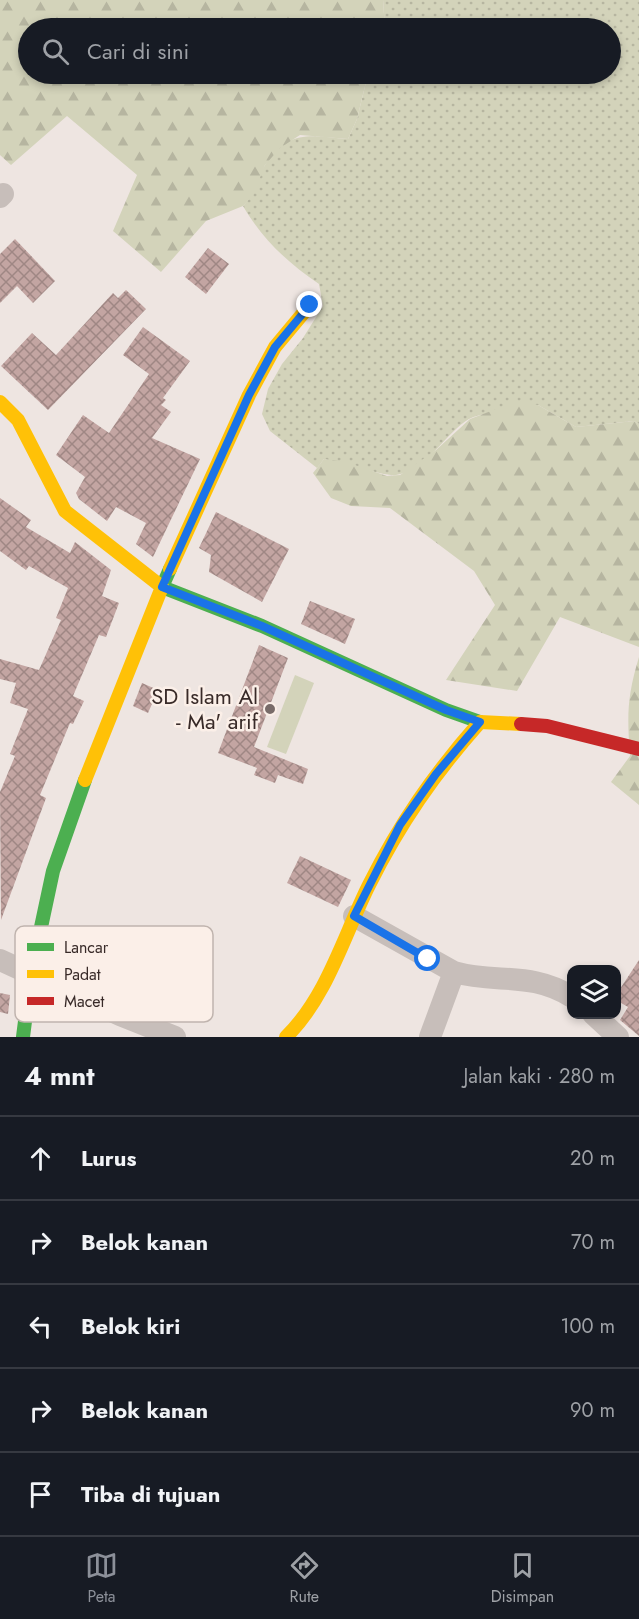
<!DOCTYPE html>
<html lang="id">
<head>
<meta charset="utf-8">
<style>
  body { margin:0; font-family:Jost,sans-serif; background:#242831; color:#f1f3f6 }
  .controls { position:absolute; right:18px; bottom:18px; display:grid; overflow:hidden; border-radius:12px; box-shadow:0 3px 9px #0003 }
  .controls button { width:54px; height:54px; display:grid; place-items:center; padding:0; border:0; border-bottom:2px solid #363941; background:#171b24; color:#f1f3f6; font:30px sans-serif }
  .stop { position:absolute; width:18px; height:18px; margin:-14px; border:4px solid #1a73e8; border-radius:50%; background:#fff }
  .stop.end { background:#1a73e8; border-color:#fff; box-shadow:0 2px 6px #0008 }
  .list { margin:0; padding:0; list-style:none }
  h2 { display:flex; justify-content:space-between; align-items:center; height:78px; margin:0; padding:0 24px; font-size:26px }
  h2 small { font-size:20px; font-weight:400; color:#9ea1a6 }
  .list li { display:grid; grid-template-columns:39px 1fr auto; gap:18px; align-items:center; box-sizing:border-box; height:84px; padding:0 24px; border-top:2px solid #363941 }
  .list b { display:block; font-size:22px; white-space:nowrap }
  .list em { font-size:20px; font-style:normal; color:#9ea1a6 }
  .icon { flex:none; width:33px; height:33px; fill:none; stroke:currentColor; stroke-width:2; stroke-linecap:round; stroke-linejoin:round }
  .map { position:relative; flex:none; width:639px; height:1037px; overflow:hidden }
  .search { position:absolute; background:#171b24; box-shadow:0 3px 9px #0003; left:18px; right:18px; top:18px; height:66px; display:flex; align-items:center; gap:15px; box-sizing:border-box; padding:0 21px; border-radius:33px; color:#9ea1a6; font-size:22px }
  .sheet { height:498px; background:#171b24 }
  nav { display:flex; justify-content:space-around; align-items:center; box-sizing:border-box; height:84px; border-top:2px solid #363941; background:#171b24; font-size:16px; color:#9ea1a6 }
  nav a { display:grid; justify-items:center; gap:3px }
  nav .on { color:#8c9099 }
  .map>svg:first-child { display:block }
</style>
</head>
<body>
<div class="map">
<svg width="639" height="1037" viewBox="0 0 639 1037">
  <defs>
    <pattern id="grass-dots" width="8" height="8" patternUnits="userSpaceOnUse" patternTransform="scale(1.5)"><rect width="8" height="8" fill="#d3d3ba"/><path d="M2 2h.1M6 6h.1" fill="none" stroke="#b6b5a0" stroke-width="1.8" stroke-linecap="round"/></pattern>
    <pattern id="forest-firs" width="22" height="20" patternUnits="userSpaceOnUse" patternTransform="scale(1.5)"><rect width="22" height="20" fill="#d3d3ba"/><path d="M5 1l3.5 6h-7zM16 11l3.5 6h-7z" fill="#b6b5a0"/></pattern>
    <pattern id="building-cross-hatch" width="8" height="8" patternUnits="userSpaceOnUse" patternTransform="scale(1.5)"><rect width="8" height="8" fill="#c3a5a2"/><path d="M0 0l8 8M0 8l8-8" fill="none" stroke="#9f8784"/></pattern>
  </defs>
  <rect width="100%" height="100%" fill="#eee5e1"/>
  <path fill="url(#grass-dots)" d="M 383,0 L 639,0 L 639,424 L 634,421 L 576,427 L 538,405 C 522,408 482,412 469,419 C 446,432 426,471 396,475 C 386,477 341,462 324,459 L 317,468 L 270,431 L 262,414 L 268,389 L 282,364 L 303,338 L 323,306 L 319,284 C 287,262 263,240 243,206 C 255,193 256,179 265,165 C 288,128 312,136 348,139 L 357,119 L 367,78 L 372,74 L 610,74 L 610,28 L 385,28 Z"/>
  <path fill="url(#forest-firs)" d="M 0,0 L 383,0 L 385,28 L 28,28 L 28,74 L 372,74 L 367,78 L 357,119 L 348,139 L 300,135 L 280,148 L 265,165 L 253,195 L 243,206 L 206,221 L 161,272 L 113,231 L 137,175 L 67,116 L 11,165 L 0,155 Z
    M 517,401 L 538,405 L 576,427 L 634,421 L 639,424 L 639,647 L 560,617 L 517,691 L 446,680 L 495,605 L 474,571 L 390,508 L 351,506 L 331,498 L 313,473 L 324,459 L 346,462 L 387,476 L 400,475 L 436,450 L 470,419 Z
    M 639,657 L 639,805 L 611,782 L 630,756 C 627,715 627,697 639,657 Z"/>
  <path fill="#d3d3ba" d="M 295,675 L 314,683 L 286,754 L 267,747 Z"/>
  <path fill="url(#building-cross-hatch)" d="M 15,239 L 55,281 L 33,303 L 17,286 L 0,303 L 0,254 Z
    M 208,248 L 229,264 L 206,294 L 185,277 Z
    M 126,290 L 146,309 L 48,410 L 1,366 L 32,333 L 56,355 L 113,293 L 118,298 Z
    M 143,327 L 190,361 L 163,398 L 166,400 L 161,405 L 171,412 L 152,438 L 200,459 L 153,557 L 136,544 L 146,523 L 116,507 L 107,521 L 79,499 L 76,493 L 85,477 L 56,455 L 83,415 L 109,433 L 149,374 L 123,355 Z
    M 0,498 L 31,520 L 26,527 L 70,553 L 75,542 L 111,570 L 102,596 L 119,603 L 106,637 L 99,635 L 73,696 L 84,701 L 73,724 L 70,723 L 40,795 L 46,798 L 1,920 L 0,792 L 15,756 L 10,754 L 28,709 L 10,703 L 16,683 L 0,679 L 0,659 L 39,670 L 61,620 L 56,618 L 68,588 L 29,566 L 26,570 L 0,551 Z
    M 216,512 L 289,549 L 262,602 L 209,572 L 211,555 L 199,548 Z
    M 310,601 L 355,619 L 345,644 L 301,624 Z
    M 259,645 L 288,658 L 254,747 L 308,769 L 303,784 L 278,775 L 275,783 L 254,775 L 257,768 L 218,753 Z
    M 142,683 L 158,690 L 148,713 L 133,706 Z
    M 300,856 L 351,880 L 338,907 L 287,883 Z
    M 639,960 L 639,1036 L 620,1020 L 628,1007 L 616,1000 L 616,995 Z
    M 0,993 L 10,995 L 8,1014 L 0,1012 Z"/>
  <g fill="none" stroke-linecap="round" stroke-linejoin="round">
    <path stroke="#c7beba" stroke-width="22" d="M 0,197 L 3,194
      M 354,916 L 454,972 C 496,984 531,971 572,997
      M 0,960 L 120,1015 L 175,1037
      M 593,1014 L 618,1037
      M 430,1037 L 454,972"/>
    <path stroke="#4caf50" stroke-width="14" d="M 170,569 L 162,587 L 262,626 L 446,710 L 480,722
      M 23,1037 L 31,974 L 53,871 L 85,780"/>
    <path stroke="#ffc107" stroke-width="14" d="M 0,402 L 18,420 L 65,511 L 162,587 L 85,780
      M 170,569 L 249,395 L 275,347 L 310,305
      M 286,1037 C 327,997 344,935 369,885 C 400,823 434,774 480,722 L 521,724"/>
    <path stroke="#c62828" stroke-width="14" d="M 521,724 L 547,726 L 639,749"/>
  </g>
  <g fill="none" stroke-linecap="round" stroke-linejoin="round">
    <path stroke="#1a73e8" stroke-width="8" d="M 310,305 L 275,347 L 249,395 L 162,587 L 262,626 L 446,710 L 480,722 L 436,774 L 400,825 L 354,916 L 428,959"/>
  </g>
  <circle fill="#786b69" stroke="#fbefe8" stroke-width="2" cx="270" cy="709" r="6"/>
  <g text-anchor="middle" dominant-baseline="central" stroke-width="5" stroke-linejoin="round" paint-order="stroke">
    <g font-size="22" fill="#382a28" stroke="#fbefe8" text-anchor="end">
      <text x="258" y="696">SD Islam Al<tspan x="258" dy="25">- Ma' arif</tspan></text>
    </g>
  </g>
  <rect x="15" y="926" width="198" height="96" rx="9" fill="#fbefe8" stroke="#c0b4ae" stroke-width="1.5"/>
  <rect x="27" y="943" width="27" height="8" fill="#4caf50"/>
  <rect x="27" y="970" width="27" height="8" fill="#ffc107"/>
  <rect x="27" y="997" width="27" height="8" fill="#c62828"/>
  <g font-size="16" fill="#382a28">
    <text x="64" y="953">Lancar</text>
    <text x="64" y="980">Padat</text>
    <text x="64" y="1007">Macet</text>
  </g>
</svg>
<div class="controls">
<button><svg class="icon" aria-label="layers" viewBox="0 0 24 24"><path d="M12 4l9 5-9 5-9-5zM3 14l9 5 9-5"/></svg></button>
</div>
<div class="stop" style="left:428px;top:959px"></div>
<div class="stop end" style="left:310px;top:305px"></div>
<div class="search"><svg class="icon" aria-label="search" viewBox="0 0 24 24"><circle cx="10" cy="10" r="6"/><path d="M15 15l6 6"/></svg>Cari di sini</div>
</div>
<section class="sheet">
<h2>4 mnt<small>Jalan kaki · 280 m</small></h2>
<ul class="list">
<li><svg class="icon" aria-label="ahead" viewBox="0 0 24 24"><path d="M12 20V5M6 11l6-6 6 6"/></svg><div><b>Lurus</b></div><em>20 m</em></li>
<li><svg class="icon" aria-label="right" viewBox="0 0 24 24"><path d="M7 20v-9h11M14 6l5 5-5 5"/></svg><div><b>Belok kanan</b></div><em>70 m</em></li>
<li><svg class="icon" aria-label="left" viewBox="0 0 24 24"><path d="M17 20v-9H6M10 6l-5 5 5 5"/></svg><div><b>Belok kiri</b></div><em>100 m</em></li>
<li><svg class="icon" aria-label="right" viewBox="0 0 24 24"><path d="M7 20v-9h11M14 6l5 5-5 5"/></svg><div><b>Belok kanan</b></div><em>90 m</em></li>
<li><svg class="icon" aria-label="arrive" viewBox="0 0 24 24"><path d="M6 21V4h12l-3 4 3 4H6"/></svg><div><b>Tiba di tujuan</b></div></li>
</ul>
</section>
<nav>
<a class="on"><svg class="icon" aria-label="map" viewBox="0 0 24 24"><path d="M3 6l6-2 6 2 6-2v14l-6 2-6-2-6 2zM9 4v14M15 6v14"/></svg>Peta</a>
<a><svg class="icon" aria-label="directions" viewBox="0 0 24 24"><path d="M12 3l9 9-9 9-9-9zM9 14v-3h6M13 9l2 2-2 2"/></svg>Rute</a>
<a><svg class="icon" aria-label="saved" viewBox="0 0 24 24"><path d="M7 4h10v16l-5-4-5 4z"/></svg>Disimpan</a>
</nav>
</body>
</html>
